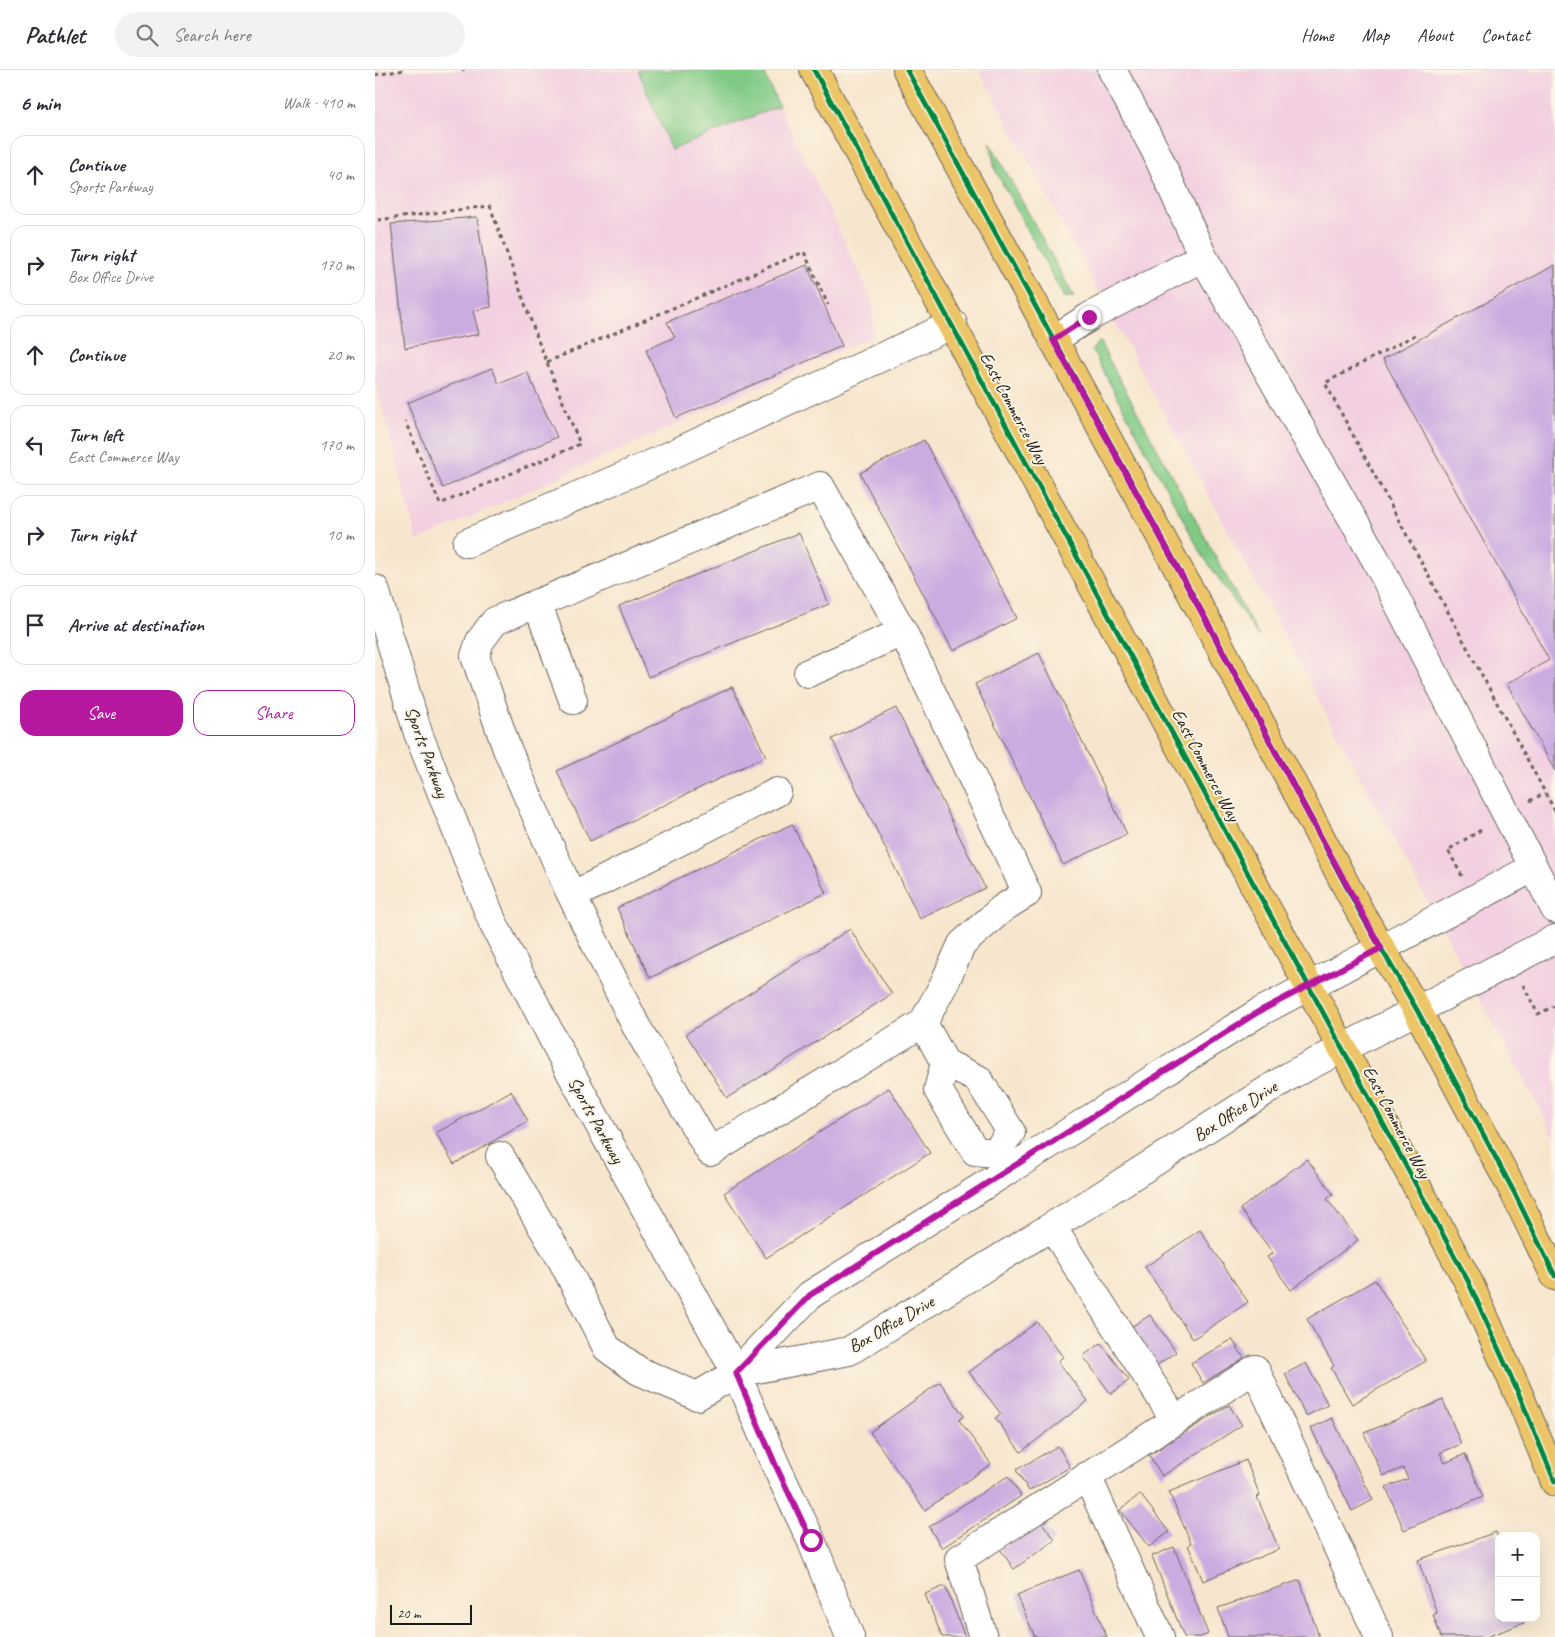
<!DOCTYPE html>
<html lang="en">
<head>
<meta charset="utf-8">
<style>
  body { margin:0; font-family:Caveat,sans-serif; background:#f2f2f3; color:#2b2b33 }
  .controls { position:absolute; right:15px; bottom:15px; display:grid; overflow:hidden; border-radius:10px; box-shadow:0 5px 20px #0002 }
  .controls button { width:45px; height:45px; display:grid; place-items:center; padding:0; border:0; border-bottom:1px solid #e1e1e2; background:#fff; color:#2b2b33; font:25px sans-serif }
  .scale { position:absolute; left:15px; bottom:12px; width:82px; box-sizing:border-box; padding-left:5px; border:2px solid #1c1c1c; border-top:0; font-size:14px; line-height:18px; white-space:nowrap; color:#1c1c1c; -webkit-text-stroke:4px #fcf5e5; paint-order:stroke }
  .stop { position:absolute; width:15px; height:15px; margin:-11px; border:4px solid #b5179e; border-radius:50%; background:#fff }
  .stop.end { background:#b5179e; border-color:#fff; box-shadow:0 1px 5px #0008 }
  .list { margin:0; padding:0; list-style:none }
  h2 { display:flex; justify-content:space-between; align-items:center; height:65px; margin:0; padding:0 20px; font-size:21px }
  h2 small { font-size:16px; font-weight:400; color:#7c7c81 }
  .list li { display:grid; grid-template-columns:32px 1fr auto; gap:15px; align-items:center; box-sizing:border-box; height:80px; margin:0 10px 10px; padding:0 10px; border:1px solid #e1e1e2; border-radius:15px }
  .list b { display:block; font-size:19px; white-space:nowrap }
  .list p { margin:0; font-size:16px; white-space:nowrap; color:#7c7c81 }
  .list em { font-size:16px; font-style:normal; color:#7c7c81 }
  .actions { display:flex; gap:10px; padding:15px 20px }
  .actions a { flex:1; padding:11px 0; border:1px solid #b5179e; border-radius:15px; text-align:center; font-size:18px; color:#b5179e }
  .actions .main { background:#b5179e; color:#fff }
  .icon { flex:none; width:28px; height:28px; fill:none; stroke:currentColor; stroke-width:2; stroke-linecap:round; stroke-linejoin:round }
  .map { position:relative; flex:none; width:1180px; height:1567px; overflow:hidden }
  header { display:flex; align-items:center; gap:30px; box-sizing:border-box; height:70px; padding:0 25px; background:#fff; border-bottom:1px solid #e1e1e2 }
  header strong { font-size:24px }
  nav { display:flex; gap:28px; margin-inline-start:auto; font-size:18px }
  .search { width:350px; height:45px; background:#f2f2f3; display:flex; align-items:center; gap:12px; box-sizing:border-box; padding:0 18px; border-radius:28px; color:#7c7c81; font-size:19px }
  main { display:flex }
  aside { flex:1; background:#fff }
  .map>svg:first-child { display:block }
</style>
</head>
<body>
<header>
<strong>Pathlet</strong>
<div class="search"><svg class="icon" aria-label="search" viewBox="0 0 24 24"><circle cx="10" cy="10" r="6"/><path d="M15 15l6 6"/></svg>Search here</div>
<nav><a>Home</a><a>Map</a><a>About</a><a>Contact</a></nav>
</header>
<main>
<aside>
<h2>6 min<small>Walk · 410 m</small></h2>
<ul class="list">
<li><svg class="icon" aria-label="ahead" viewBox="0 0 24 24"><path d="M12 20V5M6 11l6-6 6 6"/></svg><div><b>Continue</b><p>Sports Parkway</p></div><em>40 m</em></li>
<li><svg class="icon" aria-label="right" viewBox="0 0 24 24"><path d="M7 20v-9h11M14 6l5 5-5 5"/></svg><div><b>Turn right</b><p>Box Office Drive</p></div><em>170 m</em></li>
<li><svg class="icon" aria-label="ahead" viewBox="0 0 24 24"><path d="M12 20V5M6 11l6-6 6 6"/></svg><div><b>Continue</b></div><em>20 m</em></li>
<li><svg class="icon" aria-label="left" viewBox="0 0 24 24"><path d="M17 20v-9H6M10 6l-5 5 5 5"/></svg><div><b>Turn left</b><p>East Commerce Way</p></div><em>170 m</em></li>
<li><svg class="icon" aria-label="right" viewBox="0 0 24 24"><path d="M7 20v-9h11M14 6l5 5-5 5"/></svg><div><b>Turn right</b></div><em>10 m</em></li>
<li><svg class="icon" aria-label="arrive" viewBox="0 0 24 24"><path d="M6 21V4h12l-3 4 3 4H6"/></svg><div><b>Arrive at destination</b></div></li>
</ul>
<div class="actions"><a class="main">Save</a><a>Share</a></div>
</aside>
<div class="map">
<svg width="1180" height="1567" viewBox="0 0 1180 1567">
  <rect width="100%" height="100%" fill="#fcf5e5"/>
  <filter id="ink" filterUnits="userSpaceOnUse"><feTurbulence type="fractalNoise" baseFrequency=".02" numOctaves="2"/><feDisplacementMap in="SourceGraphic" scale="10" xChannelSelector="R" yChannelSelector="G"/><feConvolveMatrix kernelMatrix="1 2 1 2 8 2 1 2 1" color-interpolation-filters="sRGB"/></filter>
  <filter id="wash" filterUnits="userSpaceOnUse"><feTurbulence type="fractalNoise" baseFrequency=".0096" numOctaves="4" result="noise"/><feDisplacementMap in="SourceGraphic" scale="20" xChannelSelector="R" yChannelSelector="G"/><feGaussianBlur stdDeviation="1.12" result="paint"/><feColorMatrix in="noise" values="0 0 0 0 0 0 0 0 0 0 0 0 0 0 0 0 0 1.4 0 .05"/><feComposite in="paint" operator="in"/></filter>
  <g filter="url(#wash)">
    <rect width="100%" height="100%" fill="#f7e6ce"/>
    <path fill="#f2cfe1" d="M 0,0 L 387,0 L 497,229 L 499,265 L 42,471 L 0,310 Z
      M 604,0 L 1180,0 L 1180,1067 Z"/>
    <path fill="#80ca86" stroke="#4e7351" d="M 263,0 L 388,0 L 404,36 L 296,80 Z
      M 615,72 L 699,227 L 689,227 L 620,100 Z
      M 724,271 L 884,567 L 826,483 L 717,280 Z"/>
    <g id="blocks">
      <path fill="#caace1" d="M 102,147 L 116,237 L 98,241 L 104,264 L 30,278 L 16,154 Z
        M 432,195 L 467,276 L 301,348 L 271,280 L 300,267 L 292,252 Z
        M 1180,195 L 1180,701 L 1132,614 L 1174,590 L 1008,289 Z
        M 117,298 L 124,314 L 152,302 L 182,367 L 68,418 L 32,333 Z
        M 549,370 L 642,548 L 578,581 L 485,403 Z
        M 424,463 L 454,534 L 273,607 L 244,536 Z
        M 664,583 L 752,764 L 688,795 L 600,614 Z
        M 357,617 L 391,686 L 215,771 L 182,701 Z
        M 521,638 L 610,818 L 545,849 L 457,669 Z
        M 417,754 L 451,823 L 275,908 L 242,838 Z
        M 475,859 L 517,924 L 352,1028 L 311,964 Z
        M 514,1018 L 555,1083 L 391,1188 L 349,1123 Z
        M 136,1021 L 153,1051 L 79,1094 L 61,1063 Z
        M 932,1089 L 958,1124 L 952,1129 L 983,1170 L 916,1220 L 892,1187 L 898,1183 L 865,1139 Z
        M 825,1160 L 873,1232 L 818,1269 L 770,1197 Z
        M 1000,1210 L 1051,1291 L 977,1334 L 956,1298 L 959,1296 L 932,1249 Z
        M 775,1245 L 801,1282 L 782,1295 L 756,1257 Z
        M 662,1252 L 688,1287 L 683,1291 L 713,1331 L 646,1382 L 620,1348 L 626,1344 L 594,1302 Z
        M 857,1269 L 869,1288 L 828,1313 L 816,1293 Z
        M 726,1273 L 754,1310 L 736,1324 L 708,1286 Z
        M 931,1293 L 953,1335 L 931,1346 L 910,1304 Z
        M 565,1312 L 589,1346 L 584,1350 L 616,1394 L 550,1440 L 495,1362 Z
        M 1068,1330 L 1086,1374 L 1065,1383 L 1070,1393 L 1090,1384 L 1108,1427 L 1029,1460 L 1011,1417 L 1033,1409 L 1028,1398 L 1008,1406 L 989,1363 Z
        M 854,1335 L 867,1355 L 787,1406 L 774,1385 Z
        M 957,1348 L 998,1430 L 977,1441 L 936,1358 Z
        M 683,1376 L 695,1397 L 654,1421 L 641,1400 Z
        M 871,1390 L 885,1426 L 882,1427 L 904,1479 L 828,1511 L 813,1475 L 816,1473 L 794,1422 Z
        M 633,1406 L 646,1426 L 567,1478 L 554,1457 Z
        M 765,1424 L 794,1462 L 774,1477 L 745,1440 Z
        M 665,1450 L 680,1470 L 639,1499 L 625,1479 Z
        M 1121,1462 L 1124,1470 L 1124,1548 L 1147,1548 L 1149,1553 L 1111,1567 L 1066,1567 L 1058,1545 L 1062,1543 L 1043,1490 Z
        M 799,1477 L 833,1564 L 826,1567 L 809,1567 L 777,1486 Z
        M 704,1500 L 732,1567 L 660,1567 L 642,1525 Z
        M 925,1510 L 944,1567 L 853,1567 L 843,1538 Z
        M 570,1516 L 590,1567 L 567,1567 L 550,1524 Z"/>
    </g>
  </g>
  <g filter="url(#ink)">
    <use href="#blocks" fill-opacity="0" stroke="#69635a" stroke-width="1"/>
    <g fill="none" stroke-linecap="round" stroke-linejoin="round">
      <defs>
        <path id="minor" d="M 737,0 L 781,82 L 828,187 L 1001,490 L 1180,839
          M 678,270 L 714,247 L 828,187
          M 92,473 L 270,397 L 578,254
          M 0,519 L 43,663 L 118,853 L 193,998 L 361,1303 L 401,1396 L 436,1470 L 475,1567
          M 162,533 L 198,630
          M 433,603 L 528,562
          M 197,826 L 402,722
          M 548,953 L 569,914 L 587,874 L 628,838 L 652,823 L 528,562 L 445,416 L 120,551 L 105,571 L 100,586 L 132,679 L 194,820 L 261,956 L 335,1082 L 548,953 L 570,993
          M 570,993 L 603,1009 L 636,1062 L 620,1083 L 600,1081 L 563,1020 Z
          M 125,1086 L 187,1190 L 232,1278 L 264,1301 L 322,1326 L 361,1303 L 435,1225 L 883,943 L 1158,798
          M 677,1157 L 800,1350
          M 361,1303 L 474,1281 L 718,1131 L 916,1005 L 1180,869
          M 712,1406 L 785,1567
          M 608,1567 L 584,1489 L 880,1299 L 1004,1567"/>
        <path id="major" d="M 439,0 L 1093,1211 L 1145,1327 L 1180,1412
          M 532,0 L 838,563 L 985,842 L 1042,940 L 1139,1122 L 1180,1206"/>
      </defs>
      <use href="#minor" stroke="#69635a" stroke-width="30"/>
      <use href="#major" stroke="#69635a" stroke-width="30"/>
      <path stroke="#69635a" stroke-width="3" stroke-dasharray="4 4" stroke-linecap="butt" d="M 88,0 L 88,1
        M 0,5 L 29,0
        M 3,150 L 115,136 L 164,273 L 205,374 L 65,434 L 30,351
        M 1040,265 L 950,313 L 1180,741
        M 172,292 L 429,182 L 453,235
        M 1155,731 L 1170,723
        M 1087,806 L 1073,780 L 1109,758
        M 1148,915 L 1163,944 L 1180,936"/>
      <use href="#minor" stroke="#fff" stroke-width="28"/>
      <use href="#major" stroke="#edc569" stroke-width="28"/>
      <defs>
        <path id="cycleway" d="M 439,0 L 1093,1211 L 1145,1327 L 1180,1412
          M 532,0 L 838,563 L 985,842 L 1042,940 L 1139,1122 L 1180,1206"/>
      </defs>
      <use href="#cycleway" stroke="#fcf5e5" stroke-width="8"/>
      <use href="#cycleway" stroke="#00873e" stroke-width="5"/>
    </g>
  </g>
  <g fill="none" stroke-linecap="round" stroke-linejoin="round" filter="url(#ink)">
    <path stroke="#b5179e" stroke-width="6" d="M 436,1470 L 401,1396 L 361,1303 L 435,1225 L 883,942 L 1006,878 L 930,738 L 838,563 L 678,270 L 714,247"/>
  </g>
  <g text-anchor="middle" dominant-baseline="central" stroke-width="4" stroke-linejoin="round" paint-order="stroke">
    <g font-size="18" fill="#1c1c1c" stroke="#fcf5e5">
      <text transform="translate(639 338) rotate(62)">East Commerce Way</text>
      <text transform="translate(52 682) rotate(70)">Sports Parkway</text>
      <text transform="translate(831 695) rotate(62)">East Commerce Way</text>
      <text transform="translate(860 1041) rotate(-33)">Box Office Drive</text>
      <text transform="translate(221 1050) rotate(61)">Sports Parkway</text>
      <text transform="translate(1022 1052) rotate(62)">East Commerce Way</text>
      <text transform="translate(516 1254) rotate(-30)">Box Office Drive</text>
    </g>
  </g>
</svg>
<div class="controls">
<button>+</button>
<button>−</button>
</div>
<div class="scale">20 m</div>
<div class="stop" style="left:436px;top:1470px"></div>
<div class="stop end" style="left:714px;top:247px"></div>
</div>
</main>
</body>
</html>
